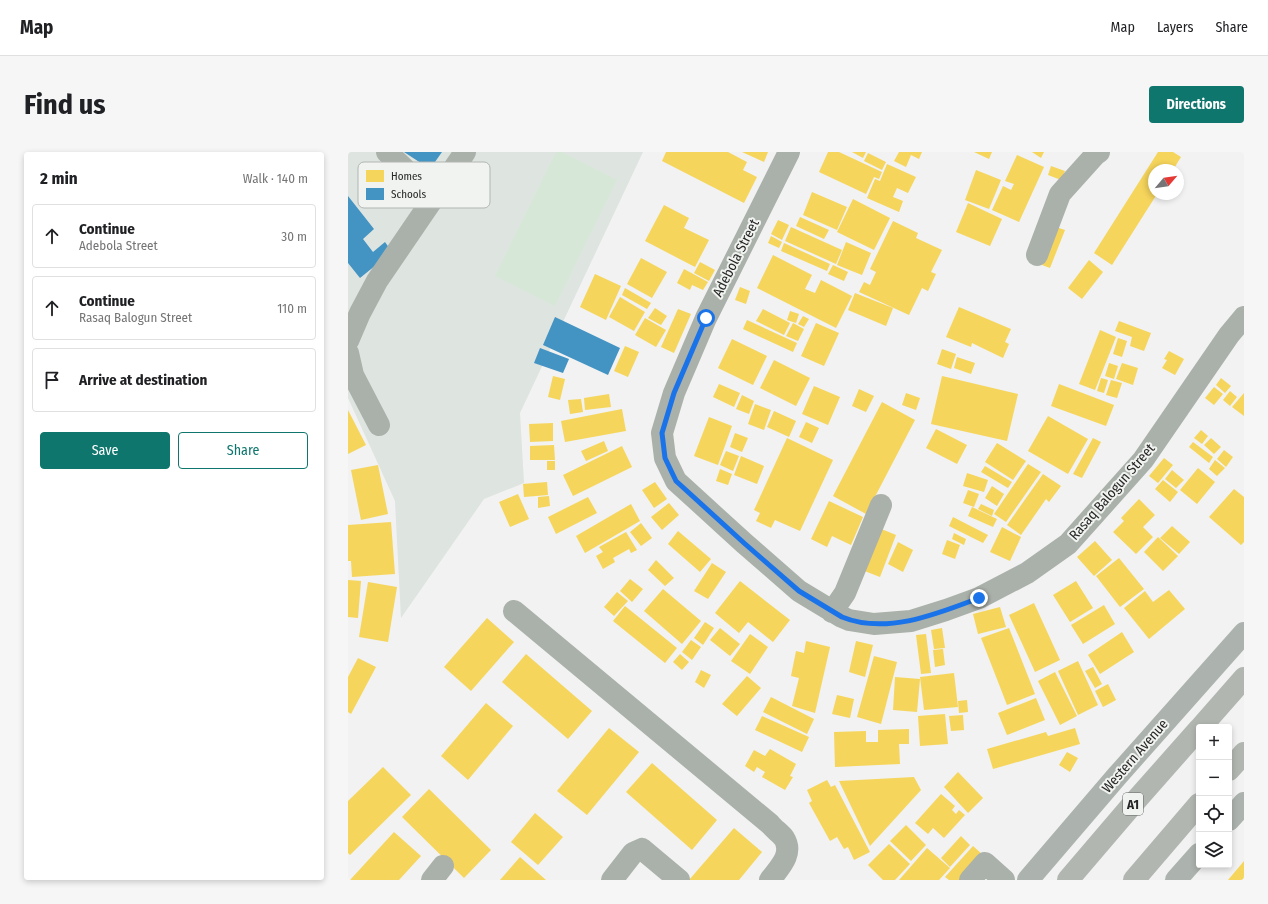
<!DOCTYPE html>
<html lang="en">
<head>
<meta charset="utf-8">
<style>
  body { margin:0; font-family:"Fira Sans Condensed",sans-serif; background:#f6f6f6; color:#202124 }
  .controls { position:absolute; right:12px; bottom:12px; display:grid; overflow:hidden; border-radius:4px; box-shadow:0 2px 6px #0003 }
  .controls button { width:36px; height:36px; display:grid; place-items:center; padding:0; border:0; border-bottom:1px solid #e0e0e0; background:#fff; color:#202124; font:20px sans-serif }
  .compass { position:absolute; left:800px; top:12px; width:36px; height:36px; border-radius:50%; background:#fff; box-shadow:0 2px 6px #0003; rotate:61deg }
  .stop { position:absolute; width:12px; height:12px; margin:-9px; border:3px solid #1a73e8; border-radius:50%; background:#fff }
  .stop.end { background:#1a73e8; border-color:#fff; box-shadow:0 1px 4px #0008 }
  .list { margin:0; padding:0; list-style:none }
  h2 { display:flex; justify-content:space-between; align-items:center; height:52px; margin:0; padding:0 16px; font-size:17px }
  h2 small { font-size:13px; font-weight:400; color:#757577 }
  .list li { display:grid; grid-template-columns:26px 1fr auto; gap:12px; align-items:center; box-sizing:border-box; height:64px; margin:0 8px 8px; padding:0 8px; border:1px solid #e0e0e0; border-radius:4px }
  .list b { display:block; font-size:15px; white-space:nowrap }
  .list p { margin:0; font-size:13px; white-space:nowrap; color:#757577 }
  .list em { font-size:13px; font-style:normal; color:#757577 }
  .actions { display:flex; gap:8px; padding:12px 16px }
  .actions a { flex:1; padding:9px 0; border:1px solid #0f766e; border-radius:4px; text-align:center; font-size:14px; color:#0f766e }
  .actions .main { background:#0f766e; color:#fff }
  .icon { flex:none; width:22px; height:22px; fill:none; stroke:currentColor; stroke-width:2; stroke-linecap:round; stroke-linejoin:round }
  .map { position:relative; flex:none; width:896px; height:728px; overflow:hidden; border-radius:4px }
  header { display:flex; align-items:center; gap:24px; box-sizing:border-box; height:56px; padding:0 20px; background:#fff; border-bottom:1px solid #e0e0e0 }
  header strong { font-size:19px }
  nav { display:flex; gap:22px; margin-inline-start:auto; font-size:14px }
  .intro { display:flex; align-items:center; justify-content:space-between; box-sizing:border-box; height:96px; padding:0 24px }
  h1 { margin:0; font-size:28px }
  .button { padding:10px 18px; border-radius:4px; background:#0f766e; color:#fff; font-size:14px; font-weight:700 }
  main { display:flex; gap:24px; padding:0 24px }
  aside { flex:1; background:#fff; border-radius:4px; box-shadow:0 2px 6px #0003 }
  .map>svg:first-child { display:block }
</style>
</head>
<body>
<header>
<strong>Map</strong>
<nav><a>Map</a><a>Layers</a><a>Share</a></nav>
</header>
<div class="intro"><h1>Find us</h1><a class="button">Directions</a></div>
<main>
<aside>
<h2>2 min<small>Walk · 140 m</small></h2>
<ul class="list">
<li><svg class="icon" aria-label="ahead" viewBox="0 0 24 24"><path d="M12 20V5M6 11l6-6 6 6"/></svg><div><b>Continue</b><p>Adebola Street</p></div><em>30 m</em></li>
<li><svg class="icon" aria-label="ahead" viewBox="0 0 24 24"><path d="M12 20V5M6 11l6-6 6 6"/></svg><div><b>Continue</b><p>Rasaq Balogun Street</p></div><em>110 m</em></li>
<li><svg class="icon" aria-label="arrive" viewBox="0 0 24 24"><path d="M6 21V4h12l-3 4 3 4H6"/></svg><div><b>Arrive at destination</b></div></li>
</ul>
<div class="actions"><a class="main">Save</a><a>Share</a></div>
</aside>
<div class="map">
<svg width="896" height="728" viewBox="0 0 896 728">
  <rect width="100%" height="100%" fill="#f1f2f1"/>
  <path fill="#dee4df" d="M 0,0 L 295,0 L 172,261 L 176,331 L 136,347 L 53,466 L 47,349 L 0,246 Z"/>
  <path fill="#d6e7d8" d="M 208,0 L 214,0 L 269,28 L 207,154 L 147,124 Z"/>
  <path fill="#f6d55c" d="M 318,0 L 380,0 L 399,10 L 395,18 L 409,25 L 396,51 L 314,9 Z
    M 394,0 L 420,0 L 416,10 Z
    M 480,0 L 491,0 L 534,20 L 531,27 L 526,25 L 518,42 L 471,20 Z
    M 504,0 L 518,0 L 515,6 Z
    M 551,0 L 574,0 L 571,7 L 563,3 L 558,15 L 546,9 Z
    M 626,0 L 644,0 L 641,7 Z
    M 684,0 L 696,0 L 693,6 Z
    M 810,0 L 825,0 L 833,5 L 825,18 L 806,18 L 806,42 L 809,42 L 764,113 L 746,101 Z
    M 520,1 L 538,10 L 534,18 L 516,9 Z
    M 669,3 L 696,15 L 671,70 L 644,58 L 655,34 L 663,38 L 666,32 L 657,29 Z
    M 539,12 L 568,25 L 560,41 L 549,36 L 545,45 L 555,49 L 551,60 L 519,46 L 527,27 L 532,29 Z
    M 703,14 L 717,19 L 713,28 L 700,23 Z
    M 628,18 L 653,28 L 641,57 L 617,48 Z
    M 464,40 L 499,55 L 489,78 L 455,63 Z
    M 505,47 L 542,66 L 526,98 L 489,80 Z
    M 620,51 L 654,67 L 642,94 L 608,80 Z
    M 316,53 L 341,66 L 336,76 L 361,88 L 347,115 L 297,89 Z
    M 452,65 L 481,78 L 476,87 L 448,74 Z
    M 430,68 L 441,73 L 434,88 L 423,82 Z
    M 545,69 L 570,81 L 568,86 L 594,98 L 583,120 L 588,122 L 580,139 L 574,136 L 561,163 L 511,140 L 516,130 L 522,133 L 528,120 L 522,117 Z
    M 443,75 L 494,98 L 488,112 L 437,89 Z
    M 708,75 L 717,78 L 702,116 L 694,113 Z
    M 423,84 L 434,90 L 431,96 L 420,91 Z
    M 498,90 L 523,101 L 514,123 L 489,113 Z
    M 436,91 L 482,112 L 479,119 L 433,99 Z
    M 425,103 L 464,123 L 457,137 L 467,141 L 473,128 L 504,144 L 488,176 L 409,136 Z
    M 293,106 L 319,120 L 304,146 L 279,132 Z
    M 741,108 L 755,120 L 734,147 L 720,136 Z
    M 352,110 L 367,118 L 361,129 L 346,121 Z
    M 485,113 L 500,120 L 496,129 L 480,122 Z
    M 336,117 L 360,130 L 355,138 L 344,133 L 342,138 L 329,131 Z
    M 247,122 L 273,134 L 258,168 L 232,155 Z
    M 392,135 L 402,139 L 398,152 L 387,148 Z
    M 277,136 L 303,151 L 299,157 L 274,143 Z
    M 507,141 L 545,156 L 538,174 L 500,158 Z
    M 272,145 L 297,160 L 286,179 L 261,165 Z
    M 611,155 L 663,177 L 657,190 L 661,192 L 655,206 L 624,191 L 623,195 L 598,185 Z
    M 307,156 L 319,164 L 313,173 L 300,166 Z
    M 330,157 L 343,162 L 326,201 L 313,195 Z
    M 415,157 L 442,171 L 436,183 L 408,169 Z
    M 442,159 L 451,162 L 448,171 L 439,168 Z
    M 455,164 L 461,167 L 456,175 L 450,172 Z
    M 297,166 L 318,178 L 308,195 L 287,183 Z
    M 399,168 L 449,191 L 445,200 L 395,177 Z
    M 771,169 L 803,181 L 796,199 L 782,194 L 784,185 L 767,179 Z
    M 445,171 L 456,177 L 450,189 L 438,184 Z
    M 468,171 L 491,181 L 476,214 L 453,204 Z
    M 752,178 L 768,185 L 747,238 L 731,232 Z
    M 770,186 L 779,189 L 774,205 L 765,202 Z
    M 384,187 L 419,204 L 405,233 L 370,216 Z
    M 277,194 L 291,200 L 280,225 L 266,219 Z
    M 594,197 L 608,202 L 603,217 L 589,212 Z
    M 821,199 L 836,207 L 827,223 L 814,216 L 819,208 L 816,207 Z
    M 609,205 L 627,211 L 623,222 L 606,216 Z
    M 426,208 L 462,226 L 448,254 L 412,236 Z
    M 761,211 L 770,214 L 766,227 L 757,224 Z
    M 774,211 L 790,216 L 785,233 L 768,227 Z
    M 205,224 L 217,227 L 212,248 L 200,245 Z
    M 594,224 L 670,242 L 659,289 L 583,272 Z
    M 753,226 L 760,228 L 756,241 L 749,239 Z
    M 873,226 L 883,234 L 877,241 L 868,233 Z
    M 763,228 L 774,231 L 769,246 L 758,243 Z
    M 371,232 L 392,241 L 386,255 L 365,245 Z
    M 711,232 L 766,253 L 758,274 L 703,254 Z
    M 466,234 L 492,245 L 480,273 L 454,262 Z
    M 866,235 L 875,242 L 866,253 L 857,246 Z
    M 511,237 L 526,244 L 518,260 L 504,254 Z
    M 882,239 L 889,245 L 882,254 L 875,248 Z
    M 558,241 L 572,246 L 568,258 L 554,253 Z
    M 896,241 L 896,264 L 884,255 Z
    M 261,242 L 263,255 L 237,258 L 236,246 Z
    M 394,243 L 406,249 L 401,262 L 388,257 Z
    M 233,247 L 235,260 L 222,262 L 220,248 Z
    M 534,250 L 567,268 L 518,362 L 485,344 Z
    M 407,252 L 423,258 L 416,278 L 400,272 Z
    M 274,257 L 278,279 L 217,290 L 213,269 Z
    M 0,258 L 18,293 L 0,302 Z
    M 426,259 L 448,269 L 441,285 L 419,275 Z
    M 700,264 L 740,287 L 720,322 L 680,299 Z
    M 361,265 L 384,274 L 370,313 L 346,304 Z
    M 458,270 L 471,276 L 464,291 L 451,285 Z
    M 205,271 L 205,289 L 182,290 L 181,272 Z
    M 588,277 L 619,293 L 609,312 L 578,296 Z
    M 853,278 L 860,284 L 854,292 L 846,286 Z
    M 387,281 L 400,286 L 394,300 L 382,295 Z
    M 439,286 L 485,308 L 452,379 L 427,368 L 423,376 L 408,369 L 412,361 L 406,358 Z
    M 745,286 L 753,290 L 734,326 L 725,322 Z
    M 863,286 L 873,295 L 866,302 L 856,293 Z
    M 256,289 L 260,299 L 238,309 L 233,299 Z
    M 845,290 L 865,305 L 861,311 L 841,295 Z
    M 649,291 L 678,309 L 665,328 L 637,310 Z
    M 206,293 L 207,308 L 182,308 L 182,294 Z
    M 274,294 L 284,315 L 225,344 L 215,323 Z
    M 876,298 L 885,305 L 878,315 L 869,307 Z
    M 378,299 L 391,304 L 385,319 L 372,313 Z
    M 393,304 L 416,314 L 409,332 L 386,323 Z
    M 816,306 L 825,313 L 810,331 L 801,324 Z
    M 867,308 L 877,316 L 869,324 L 861,317 Z
    M 199,309 L 207,309 L 207,318 L 199,318 Z
    M 680,312 L 693,320 L 658,370 L 646,362 Z
    M 30,313 L 40,362 L 13,368 L 3,318 Z
    M 637,314 L 664,330 L 660,336 L 633,320 Z
    M 850,316 L 867,330 L 849,352 L 832,338 Z
    M 372,317 L 384,322 L 380,333 L 368,329 Z
    M 824,318 L 836,328 L 828,336 L 817,327 Z
    M 619,321 L 640,328 L 636,340 L 615,334 Z
    M 695,322 L 713,334 L 701,350 L 698,347 L 673,383 L 659,373 Z
    M 815,328 L 830,340 L 822,350 L 807,337 Z
    M 199,330 L 200,343 L 176,345 L 175,332 Z
    M 307,330 L 319,347 L 306,356 L 294,338 Z
    M 644,334 L 656,342 L 649,354 L 637,346 Z
    M 886,337 L 896,345 L 896,390 L 893,393 L 861,365 Z
    M 620,338 L 631,342 L 626,355 L 615,351 Z
    M 170,342 L 181,367 L 162,375 L 151,350 Z
    M 201,344 L 202,354 L 190,356 L 190,345 Z
    M 240,345 L 249,361 L 208,382 L 200,365 Z
    M 791,347 L 807,363 L 795,375 L 805,385 L 788,402 L 765,380 L 776,369 L 773,366 Z
    M 481,349 L 515,365 L 503,393 L 484,384 L 479,395 L 463,387 Z
    M 321,351 L 331,363 L 314,378 L 303,365 Z
    M 283,352 L 292,369 L 237,401 L 228,384 Z
    M 633,352 L 646,358 L 644,364 L 630,357 Z
    M 624,355 L 649,367 L 645,375 L 620,364 Z
    M 605,365 L 640,383 L 635,391 L 601,374 Z
    M 43,370 L 47,422 L 4,425 L 3,409 L 0,409 L 0,373 Z
    M 293,371 L 304,386 L 293,394 L 282,380 Z
    M 824,374 L 842,390 L 831,402 L 812,386 Z
    M 654,375 L 673,385 L 662,409 L 642,400 Z
    M 531,376 L 548,383 L 532,425 L 514,418 Z
    M 330,379 L 363,407 L 352,420 L 320,392 Z
    M 278,380 L 289,398 L 283,401 L 281,397 L 265,406 L 267,410 L 255,417 L 248,404 L 255,400 L 251,395 Z
    M 606,381 L 618,387 L 616,393 L 604,387 Z
    M 810,385 L 830,404 L 815,419 L 796,400 Z
    M 599,388 L 612,393 L 607,407 L 594,402 Z
    M 747,389 L 764,408 L 746,424 L 729,405 Z
    M 550,390 L 565,398 L 555,420 L 540,412 Z
    M 771,406 L 796,437 L 772,455 L 748,424 Z
    M 308,408 L 326,426 L 317,434 L 300,418 Z
    M 364,411 L 378,420 L 360,447 L 346,439 Z
    M 282,427 L 295,437 L 284,450 L 272,439 Z
    M 0,428 L 13,429 L 10,466 L 0,465 Z
    M 392,429 L 442,468 L 425,490 L 400,470 L 391,481 L 367,461 Z
    M 728,429 L 745,456 L 722,470 L 705,443 Z
    M 20,430 L 49,435 L 40,490 L 11,485 Z
    M 315,437 L 353,469 L 334,492 L 296,459 Z
    M 821,438 L 837,457 L 801,487 L 776,456 L 797,439 L 805,450 Z
    M 269,440 L 280,449 L 266,464 L 256,455 Z
    M 686,451 L 712,508 L 687,520 L 661,463 Z
    M 756,453 L 767,472 L 735,492 L 723,473 Z
    M 277,454 L 329,496 L 317,511 L 265,469 Z
    M 652,455 L 658,475 L 630,482 L 625,462 Z
    M 139,466 L 166,490 L 123,539 L 96,515 Z
    M 357,470 L 366,476 L 355,493 L 346,486 Z
    M 372,476 L 392,492 L 382,504 L 362,488 Z
    M 594,476 L 597,496 L 586,497 L 583,478 Z
    M 661,476 L 687,542 L 659,553 L 633,486 Z
    M 774,480 L 786,500 L 752,522 L 740,503 Z
    M 402,482 L 420,495 L 402,522 L 383,509 Z
    M 578,482 L 583,521 L 573,522 L 568,483 Z
    M 343,488 L 353,495 L 344,508 L 334,500 Z
    M 458,489 L 482,495 L 467,561 L 444,554 L 451,526 L 443,524 L 448,499 L 456,501 Z
    M 508,489 L 525,493 L 517,525 L 501,520 Z
    M 595,497 L 597,513 L 587,515 L 585,498 Z
    M 178,502 L 244,559 L 220,587 L 154,530 Z
    M 332,502 L 341,510 L 334,518 L 325,510 Z
    M 526,504 L 549,510 L 533,572 L 509,565 Z
    M 10,506 L 28,515 L 3,562 L 0,560 L 0,525 Z
    M 730,509 L 750,553 L 730,563 L 710,519 Z
    M 745,515 L 754,532 L 747,536 L 737,519 Z
    M 353,518 L 363,523 L 356,536 L 347,530 Z
    M 707,520 L 729,564 L 712,573 L 690,529 Z
    M 606,521 L 610,555 L 576,558 L 572,525 Z
    M 399,524 L 413,536 L 389,564 L 374,552 Z
    M 547,525 L 572,527 L 569,560 L 545,558 Z
    M 760,532 L 768,548 L 755,555 L 747,539 Z
    M 489,543 L 506,547 L 502,566 L 484,562 Z
    M 423,545 L 466,567 L 459,582 L 415,560 Z
    M 688,546 L 697,568 L 659,583 L 650,561 Z
    M 619,548 L 620,560 L 611,561 L 610,549 Z
    M 138,551 L 165,574 L 120,628 L 93,604 Z
    M 597,562 L 600,592 L 572,594 L 570,564 Z
    M 615,563 L 616,578 L 603,579 L 601,564 Z
    M 414,564 L 461,585 L 454,600 L 407,578 Z
    M 261,576 L 291,600 L 239,663 L 209,639 Z
    M 727,576 L 732,592 L 645,617 L 639,597 L 698,580 L 700,584 Z
    M 561,577 L 561,592 L 551,592 L 552,612 L 487,615 L 486,580 L 518,579 L 518,590 L 530,590 L 530,578 Z
    M 422,597 L 448,612 L 442,624 L 445,625 L 437,638 L 414,625 L 417,620 L 409,615 L 406,620 L 397,614 L 406,598 L 417,604 Z
    M 719,600 L 730,606 L 722,620 L 711,613 Z
    M 304,611 L 369,668 L 344,698 L 278,640 Z
    M 35,615 L 63,643 L 2,703 L 0,701 L 0,649 Z
    M 610,620 L 635,646 L 620,661 L 596,635 Z
    M 566,625 L 573,638 L 522,694 L 491,629 Z
    M 479,628 L 483,635 L 487,633 L 522,700 L 506,708 L 500,695 L 496,697 L 489,685 L 482,689 L 461,651 L 464,649 L 459,638 Z
    M 81,637 L 143,698 L 116,726 L 54,665 Z
    M 593,642 L 607,654 L 604,658 L 608,662 L 611,658 L 617,663 L 596,686 L 585,676 L 580,682 L 567,671 Z
    M 187,661 L 215,685 L 190,713 L 163,690 Z
    M 558,673 L 578,693 L 563,709 L 542,689 Z
    M 386,676 L 414,700 L 391,728 L 341,728 Z
    M 46,680 L 73,704 L 51,728 L 2,728 Z
    M 613,684 L 622,693 L 602,715 L 593,706 Z
    M 541,692 L 562,712 L 547,728 L 535,728 L 520,713 Z
    M 625,694 L 635,703 L 613,728 L 601,728 L 597,725 Z
    M 579,696 L 602,716 L 591,728 L 551,728 Z
    M 172,705 L 198,728 L 152,728 Z
    M 896,709 L 896,728 L 880,728 Z"/>
  <path fill="#4393c3" d="M 56,0 L 94,0 L 82,17 Z
    M 0,44 L 26,77 L 15,87 L 25,100 L 37,90 L 44,100 L 12,126 L 0,111 Z
    M 207,165 L 272,196 L 260,223 L 195,193 Z
    M 192,196 L 221,207 L 215,221 L 186,211 Z"/>
  <g fill="none" stroke-linecap="round" stroke-linejoin="round">
    <path stroke="#aab0aa" stroke-width="22" d="M 39,0 L 86,45
      M 441,0 L 358,166 L 326,241 L 314,281 L 317,306 L 328,329 L 396,391 L 451,439 L 494,465 L 501,468 L 526,472 L 563,469 L 598,458 L 631,446 L 679,421 L 720,392 L 795,308 L 881,183 L 896,165
      M 689,103 L 712,42 L 748,2 L 751,0
      M 0,189 L 12,161 L 29,129 L 117,0
      M 0,201 L 5,223 L 31,273
      M 166,459 L 422,672 C 426,677 432,681 436,686 C 446,702 431,716 422,728
      M 484,460 L 497,441 L 533,353
      M 637,711 L 656,728
      M 84,728 L 95,714
      M 264,728 L 285,701 L 294,697 L 331,728
      M 622,728 L 637,711"/>
    <path stroke="#acb2ad" stroke-width="22" d="M 881,668 L 896,651
      M 680,728 L 769,624 L 896,481
      M 828,728 L 851,702"/>
    <path stroke="#b1b6b1" stroke-width="22" d="M 853,575 L 896,526
      M 881,618 L 896,601
      M 720,728 L 790,646 L 851,577
      M 786,728 L 851,652"/>
  </g>
  <g fill="none" stroke-linecap="round" stroke-linejoin="round">
    <path stroke="#1a73e8" stroke-width="5" d="M 358,166 L 326,241 L 314,281 L 317,306 L 328,329 L 396,391 L 451,439 L 494,465 C 538,483 589,462 631,446"/>
  </g>
  <g text-anchor="middle" dominant-baseline="central" stroke-width="4" stroke-linejoin="round" paint-order="stroke">
    <rect fill="#f0f3f0" stroke="#636463" stroke-width="1" x="775" y="641" width="20" height="22" rx="3"/>
    <g font-size="13" font-weight="bold" fill="#262726">
      <text x="785" y="652">A1</text>
    </g>
    <g font-size="14" fill="#262726" stroke="#f0f3f0">
      <text transform="translate(388 106) rotate(-63)">Adebola Street</text>
      <text transform="translate(764 340) rotate(-49)">Rasaq Balogun Street</text>
      <text transform="translate(787 604) rotate(-49)">Western Avenue</text>
    </g>
  </g>
  <rect x="10" y="10" width="132" height="46" rx="6" fill="#f0f3f0" stroke="#b3b6b3" stroke-width="1"/>
  <rect x="18" y="18" width="18" height="12" fill="#f6d55c"/>
  <rect x="18" y="36" width="18" height="12" fill="#4393c3"/>
  <g font-size="11" fill="#262726">
    <text x="43" y="28">Homes</text>
    <text x="43" y="46">Schools</text>
  </g>
</svg>
<div class="controls">
<button>+</button>
<button>−</button>
<button><svg class="icon" aria-label="locate" viewBox="0 0 24 24"><circle cx="12" cy="12" r="6"/><path d="M12 2v4M12 18v4M2 12h4M18 12h4"/></svg></button>
<button><svg class="icon" aria-label="layers" viewBox="0 0 24 24"><path d="M12 4l9 5-9 5-9-5zM3 14l9 5 9-5"/></svg></button>
</div>
<svg class="compass" viewBox="-18 -18 36 36"><path d="M0-13l5 13h-10z" fill="#e53935"/><path d="M0 13l5-13h-10z" fill="#757577"/></svg>
<div class="stop" style="left:358px;top:166px"></div>
<div class="stop end" style="left:631px;top:446px"></div>
</div>
</main>
</body>
</html>
